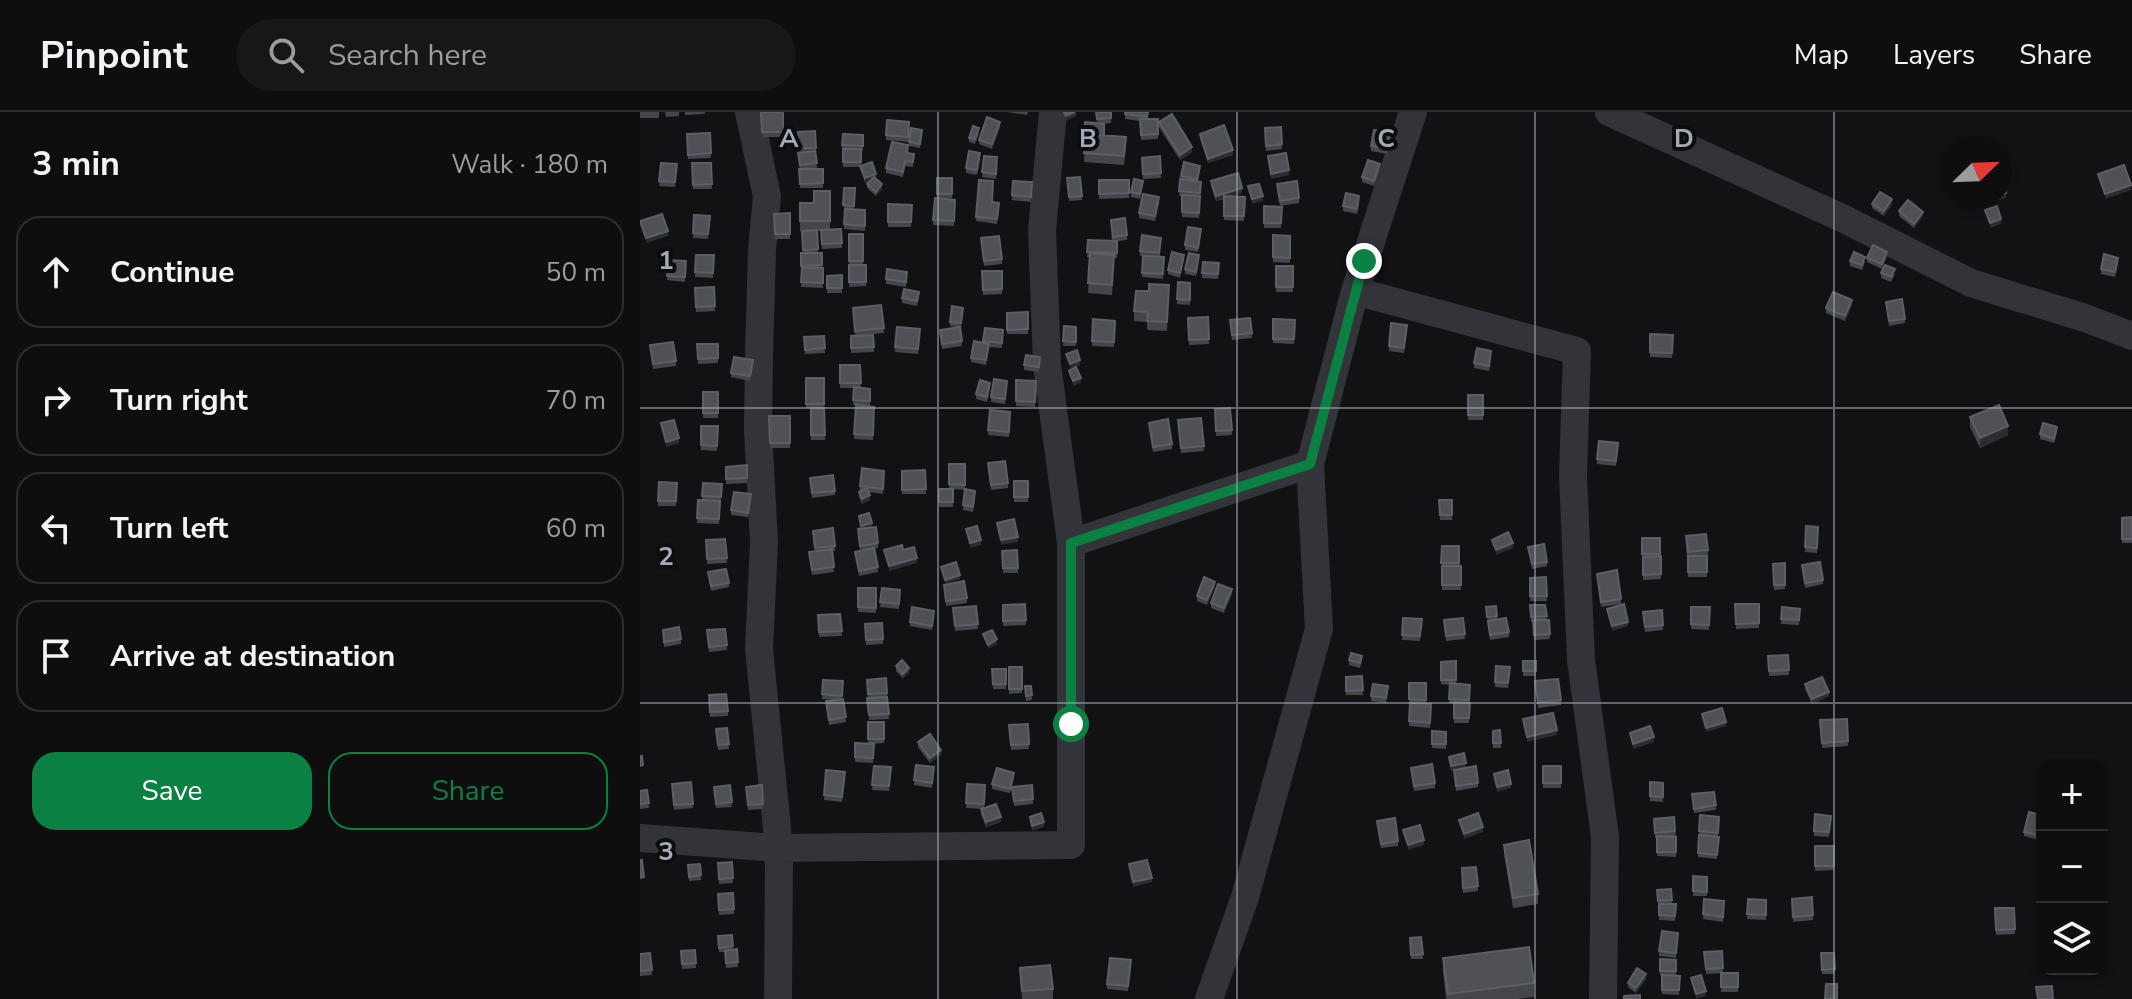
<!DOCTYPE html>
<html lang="en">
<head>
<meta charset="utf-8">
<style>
  body { margin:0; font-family:"Nunito Sans",sans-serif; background:#171718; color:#f1f3f6 }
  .controls { position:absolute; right:24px; bottom:24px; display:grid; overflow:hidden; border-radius:16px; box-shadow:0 4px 12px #0003 }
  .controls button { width:72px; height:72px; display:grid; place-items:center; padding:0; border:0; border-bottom:2px solid #2e2e2f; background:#0e0e0f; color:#f1f3f6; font:40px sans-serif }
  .compass { position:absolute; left:1300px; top:24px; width:72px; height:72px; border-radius:50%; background:#0e0e0f; box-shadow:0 4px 12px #0003; rotate:67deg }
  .stop { position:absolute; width:24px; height:24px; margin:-18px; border:6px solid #0b8043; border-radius:50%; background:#fff }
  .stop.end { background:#0b8043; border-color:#fff; box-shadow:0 2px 8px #0008 }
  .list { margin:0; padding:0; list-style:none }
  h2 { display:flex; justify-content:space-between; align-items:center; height:104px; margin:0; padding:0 32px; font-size:34px }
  h2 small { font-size:26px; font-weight:400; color:#9b9c9e }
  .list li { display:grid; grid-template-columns:52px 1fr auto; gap:24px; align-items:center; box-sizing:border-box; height:112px; margin:0 16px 16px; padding:0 16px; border:2px solid #2e2e2f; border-radius:24px }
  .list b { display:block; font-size:30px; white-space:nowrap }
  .list em { font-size:26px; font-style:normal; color:#9b9c9e }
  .actions { display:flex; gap:16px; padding:24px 32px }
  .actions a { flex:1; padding:18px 0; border:2px solid #0b8043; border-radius:24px; text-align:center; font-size:28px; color:#0b8043 }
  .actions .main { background:#0b8043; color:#fff }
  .icon { flex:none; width:44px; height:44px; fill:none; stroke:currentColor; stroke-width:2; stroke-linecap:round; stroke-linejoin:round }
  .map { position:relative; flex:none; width:1492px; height:887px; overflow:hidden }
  header { display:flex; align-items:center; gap:48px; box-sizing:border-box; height:112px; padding:0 40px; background:#0e0e0f; border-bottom:2px solid #2e2e2f }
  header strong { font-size:38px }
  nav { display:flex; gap:44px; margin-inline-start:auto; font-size:28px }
  .search { width:560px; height:72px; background:#171718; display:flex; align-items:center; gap:20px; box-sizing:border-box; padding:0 28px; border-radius:44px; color:#9b9c9e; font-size:30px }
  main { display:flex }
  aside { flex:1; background:#0e0e0f }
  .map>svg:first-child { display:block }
</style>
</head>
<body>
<header>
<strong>Pinpoint</strong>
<div class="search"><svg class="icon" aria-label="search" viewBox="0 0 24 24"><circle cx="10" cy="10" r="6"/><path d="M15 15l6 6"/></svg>Search here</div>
<nav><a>Map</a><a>Layers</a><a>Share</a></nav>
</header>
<main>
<aside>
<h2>3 min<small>Walk · 180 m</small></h2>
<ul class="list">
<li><svg class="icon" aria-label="ahead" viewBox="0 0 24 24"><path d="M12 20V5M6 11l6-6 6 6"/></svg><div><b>Continue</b></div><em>50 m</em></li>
<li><svg class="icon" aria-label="right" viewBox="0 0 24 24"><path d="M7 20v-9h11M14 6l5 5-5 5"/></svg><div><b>Turn right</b></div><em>70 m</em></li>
<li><svg class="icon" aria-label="left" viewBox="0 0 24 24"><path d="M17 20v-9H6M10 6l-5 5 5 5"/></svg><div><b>Turn left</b></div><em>60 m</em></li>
<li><svg class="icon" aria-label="arrive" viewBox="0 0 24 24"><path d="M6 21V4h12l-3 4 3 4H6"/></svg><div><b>Arrive at destination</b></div></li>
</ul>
<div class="actions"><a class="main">Save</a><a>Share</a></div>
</aside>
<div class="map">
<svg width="1492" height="887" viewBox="0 0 1492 887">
  <rect width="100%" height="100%" fill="#121214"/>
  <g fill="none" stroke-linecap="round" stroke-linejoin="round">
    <path stroke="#333439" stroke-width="28" d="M 109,0 L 127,84 L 122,138 L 119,243 L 118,319 L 124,430 L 119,537 L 139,736 L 138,887
      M 969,0 L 1202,106 L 1331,171 L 1445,206 L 1492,224
      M 715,179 L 937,239 L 933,363 L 941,548 L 965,725 L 963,887
      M 431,431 L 670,352
      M 0,726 L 139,736 L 431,733 L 431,431 L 407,253 L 402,118 L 413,0
      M 569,887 L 605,785 L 679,517 L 670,352 L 715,179 L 773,0"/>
  </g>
  <path fill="#45464c" d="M 0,0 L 19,0 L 19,6 L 0,6 Z
    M 25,0 L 39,0 L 39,4 L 26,5 Z
    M 45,0 L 65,0 L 65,2 L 45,3 Z
    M 121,0 L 143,0 L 143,25 L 122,25 Z
    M 367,0 L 388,0 L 387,3 Z
    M 456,0 L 471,0 L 471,11 L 462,12 L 464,23 L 486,35 L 484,53 L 444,50 L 445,27 L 444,27 L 444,22 L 457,11 Z
    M 485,0 L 508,0 L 507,7 L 518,7 L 518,27 L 501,28 L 500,9 L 485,7 Z
    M 247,8 L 269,10 L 268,30 L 246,28 Z
    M 519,10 L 552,40 L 540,48 L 519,15 Z
    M 360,15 L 352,37 L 339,32 L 339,28 Z
    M 641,15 L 642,37 L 626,39 L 625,16 Z
    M 158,20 L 176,36 L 177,56 L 164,57 L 183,57 L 183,76 L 160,76 Z
    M 70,21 L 71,46 L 48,47 L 47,22 Z
    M 339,21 L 335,32 L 329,30 L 329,26 Z
    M 282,22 L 280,36 L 269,34 L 269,30 Z
    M 560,22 L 593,43 L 568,51 L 560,27 Z
    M 223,23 L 223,39 L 221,39 L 221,53 L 236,67 L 242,77 L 236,84 L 227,76 L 227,72 L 229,69 L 225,71 L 220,55 L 203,55 L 202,33 Z
    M 750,25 L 747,42 L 731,39 L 731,34 Z
    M 268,41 L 274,42 L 273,55 L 265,54 L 263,65 L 246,61 L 246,56 Z
    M 344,44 L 357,45 L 356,67 L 342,65 Z
    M 520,44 L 521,66 L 503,67 L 502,46 Z
    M 340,46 L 337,63 L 326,61 L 326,56 Z
    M 21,51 L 37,52 L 35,75 L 19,74 Z
    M 52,51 L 71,51 L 72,77 L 53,77 Z
    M 740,57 L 734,74 L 722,70 L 722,65 Z
    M 560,58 L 558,69 L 561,70 L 559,106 L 542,105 L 542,84 L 539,84 L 541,64 Z
    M 440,65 L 442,88 L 429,89 L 427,66 Z
    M 297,66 L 312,66 L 312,86 L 300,87 L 315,88 L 314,114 L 293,113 L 295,86 L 297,87 Z
    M 339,68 L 352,90 L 359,91 L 357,112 L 336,109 Z
    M 459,68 L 489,68 L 489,86 L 459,87 Z
    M 373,69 L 392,70 L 391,90 L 372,88 Z
    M 571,69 L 602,81 L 591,84 L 605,85 L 604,109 L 584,108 L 584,87 L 576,89 L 571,74 Z
    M 637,72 L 659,86 L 659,91 L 640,94 Z
    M 503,74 L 500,87 L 491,85 L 491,80 Z
    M 204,76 L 215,76 L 214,98 L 225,98 L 225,119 L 204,117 Z
    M 190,79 L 190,117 L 201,117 L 202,136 L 182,137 L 181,119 L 177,119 L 178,141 L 182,141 L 183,176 L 161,175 L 161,141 L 163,141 L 162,119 L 172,119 L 160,119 L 160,91 L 174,91 Z
    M 719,89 L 717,102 L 703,99 L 703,94 Z
    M 519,90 L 515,109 L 499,106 L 499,101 Z
    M 248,92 L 272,93 L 271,115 L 248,115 Z
    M 1232,92 L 1252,92 L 1244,104 L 1232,96 Z
    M 624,94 L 642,95 L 641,116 L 624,116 Z
    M 1259,99 L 1283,104 L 1274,116 L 1259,104 Z
    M 150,101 L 150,127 L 135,127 L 134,102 Z
    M 54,103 L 70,104 L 68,127 L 53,126 Z
    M 471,113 L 487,123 L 487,128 L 477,129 L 477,146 L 474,146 L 472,183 L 448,181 L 450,145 L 447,145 L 448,128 L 472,129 Z
    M 209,122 L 223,122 L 223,153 L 226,153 L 226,174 L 209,175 Z
    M 561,122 L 558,140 L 545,138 L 545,133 Z
    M 633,123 L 650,124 L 650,151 L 633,150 Z
    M 341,126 L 362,147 L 362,152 L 344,154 Z
    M 521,130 L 520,144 L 524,145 L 523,167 L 502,165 L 503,144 L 500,144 L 500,139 Z
    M 56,143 L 74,143 L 73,166 L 55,165 Z
    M 1247,144 L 1242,157 L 1227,150 L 1227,146 Z
    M 29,148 L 46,149 L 45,170 L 27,168 Z
    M 544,148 L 540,166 L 528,162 L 528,158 Z
    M 559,148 L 556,164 L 545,162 L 545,157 Z
    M 1210,149 L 1225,150 L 1222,158 L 1210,154 Z
    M 563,150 L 579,151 L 578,167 L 562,166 Z
    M 1478,151 L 1475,165 L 1461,162 L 1461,157 Z
    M 636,154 L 653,154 L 653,180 L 636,180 Z
    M 342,159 L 362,159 L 362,182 L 343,183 Z
    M 267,160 L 266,175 L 246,172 L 246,167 Z
    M 1241,161 L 1255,162 L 1251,170 L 1241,166 Z
    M 202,163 L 202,181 L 187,181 L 187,164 Z
    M 538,170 L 550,171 L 550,193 L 537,192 Z
    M 529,173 L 527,219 L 507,218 L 507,210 L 494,209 L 494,199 L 509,179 Z
    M 74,175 L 75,199 L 56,200 L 55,176 Z
    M 279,185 L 277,194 L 262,191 L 262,186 Z
    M 1246,190 L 1265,207 L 1265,211 L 1249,214 Z
    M 241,193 L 244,221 L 216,224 L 233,223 L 234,240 L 211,241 L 211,224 L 215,224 L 213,196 Z
    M 1212,193 L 1205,209 L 1186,201 L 1186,196 Z
    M 388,200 L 388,222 L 367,222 L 367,201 Z
    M 323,201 L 321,216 L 320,216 L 322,234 L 302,237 L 300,218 L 317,215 L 310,214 L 310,210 Z
    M 568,205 L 569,232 L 549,233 L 548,206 Z
    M 453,207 L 475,209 L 474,235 L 452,234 Z
    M 633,207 L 655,208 L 654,232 L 633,231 Z
    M 590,208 L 612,221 L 612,226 L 592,228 Z
    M 424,214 L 436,215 L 436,234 L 423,234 Z
    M 257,215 L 280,217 L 278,242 L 255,240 Z
    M 345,216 L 363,223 L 362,236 L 349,235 L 346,253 L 331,250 L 331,246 L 343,231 Z
    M 767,218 L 764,241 L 749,239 L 749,234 Z
    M 1010,222 L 1033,223 L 1032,246 L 1010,245 Z
    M 184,224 L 185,241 L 165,242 L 164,225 Z
    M 57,232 L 78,232 L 78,251 L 58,252 Z
    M 10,233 L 36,249 L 36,254 L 13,257 Z
    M 851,244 L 849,259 L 834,256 L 834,251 Z
    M 400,250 L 399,260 L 384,258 L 384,253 Z
    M 113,253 L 110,269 L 91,265 L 91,261 Z
    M 200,253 L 220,253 L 221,276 L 230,281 L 230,294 L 234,295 L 233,328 L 214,327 L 216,293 L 213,293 L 214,276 L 200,276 Z
    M 166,266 L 184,266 L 185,328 L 171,328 L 171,296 L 166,296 Z
    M 376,268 L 396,269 L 395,295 L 376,294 Z
    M 367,274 L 365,292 L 351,290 L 351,285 Z
    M 350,276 L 347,290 L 336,287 L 336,282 Z
    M 63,280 L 78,280 L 78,306 L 63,306 Z
    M 828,283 L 843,283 L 843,308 L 828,308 Z
    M 590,296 L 592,323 L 576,324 L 575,297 Z
    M 350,298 L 370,300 L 369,325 L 348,323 Z
    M 129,304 L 150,304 L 150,336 L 130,336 Z
    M 1330,305 L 1368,323 L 1340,336 L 1330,315 Z
    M 561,306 L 564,339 L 541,341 L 538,313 Z
    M 509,311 L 532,332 L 532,337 L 513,340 Z
    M 61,314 L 78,314 L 77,339 L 61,338 Z
    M 1417,320 L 1414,331 L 1400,327 L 1400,322 Z
    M 978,336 L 976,354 L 957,352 L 957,347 Z
    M 309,352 L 325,352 L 325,378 L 313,377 L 313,395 L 299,395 L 299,377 L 309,377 Z
    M 107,353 L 107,371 L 86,372 L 86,355 Z
    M 348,356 L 368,371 L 368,376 L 351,378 Z
    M 285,358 L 286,382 L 262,382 L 262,359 Z
    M 244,359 L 243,382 L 229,380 L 230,388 L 222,392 L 219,385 L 220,374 Z
    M 170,366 L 195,379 L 195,383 L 172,386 Z
    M 374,369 L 388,369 L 388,390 L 374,390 Z
    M 19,370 L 37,371 L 36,394 L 18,394 Z
    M 63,371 L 82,372 L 79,412 L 57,411 L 58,388 L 62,388 Z
    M 335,384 L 333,400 L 323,398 L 323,393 Z
    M 111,387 L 108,405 L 91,403 L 91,398 Z
    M 799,388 L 812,388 L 812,408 L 800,408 Z
    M 219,404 L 232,416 L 238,431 L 238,436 L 234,437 L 238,460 L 219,464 L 215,440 L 230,437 L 220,438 L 218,422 L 221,417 Z
    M 1492,405 L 1492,431 L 1482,431 L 1482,406 Z
    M 1166,414 L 1178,415 L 1177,441 L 1165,440 Z
    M 1066,422 L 1068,443 L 1059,444 L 1067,444 L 1067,465 L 1048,465 L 1046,429 Z
    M 173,424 L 195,434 L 195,439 L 192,439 L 194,460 L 172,463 L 169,440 L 175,439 Z
    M 1002,426 L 1020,426 L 1021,467 L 1003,468 Z
    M 85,427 L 87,451 L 67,452 L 66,428 Z
    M 802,434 L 819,434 L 821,478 L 802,478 Z
    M 888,435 L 907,450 L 907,454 L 892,457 Z
    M 377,438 L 378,461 L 363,461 L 362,439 Z
    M 1145,451 L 1145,477 L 1134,478 L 1133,452 Z
    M 1162,453 L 1183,468 L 1183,472 L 1165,476 Z
    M 68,460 L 89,471 L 89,475 L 71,479 Z
    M 957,462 L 981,487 L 981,492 L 961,495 Z
    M 906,465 L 907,489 L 890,489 L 890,466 Z
    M 304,473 L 327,486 L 327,491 L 306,494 Z
    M 575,475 L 567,493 L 557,489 L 557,484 Z
    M 218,476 L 236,476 L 236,501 L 218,500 Z
    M 242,476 L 260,478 L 259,497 L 240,495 Z
    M 592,482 L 584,501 L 571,496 L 571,491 Z
    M 385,492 L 386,513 L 363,514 L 363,493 Z
    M 1095,492 L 1119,492 L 1119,516 L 1096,517 Z
    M 890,493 L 905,493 L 907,508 L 909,508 L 910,527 L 894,528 L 893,510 L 891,510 Z
    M 336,494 L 338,517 L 315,519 L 313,496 Z
    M 856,494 L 857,507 L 869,520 L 869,525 L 850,528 L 846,495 Z
    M 1051,495 L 1070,495 L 1069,518 L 1051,517 Z
    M 1142,495 L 1160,497 L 1159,513 L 1141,512 Z
    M 1022,498 L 1023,518 L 1005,520 L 1003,500 Z
    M 200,502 L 202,524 L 179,525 L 178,503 Z
    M 294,504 L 292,518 L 270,514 L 270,510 Z
    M 763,506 L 782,507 L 780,529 L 762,528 Z
    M 823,506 L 825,527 L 806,529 L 804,508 Z
    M 242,511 L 243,532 L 226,533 L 225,512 Z
    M 85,517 L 87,538 L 69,540 L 67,518 Z
    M 23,518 L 41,527 L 41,532 L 24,535 Z
    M 1148,543 L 1149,563 L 1129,564 L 1128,544 Z
    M 709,548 L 722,549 L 720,556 L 709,553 Z
    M 816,549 L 816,572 L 830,573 L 829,611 L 814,611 L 814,592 L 809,591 L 810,573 L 801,572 L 801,550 Z
    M 883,549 L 896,549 L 896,564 L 883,564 Z
    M 256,554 L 269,561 L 263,566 L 256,559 Z
    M 856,554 L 870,555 L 868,576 L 855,575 Z
    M 369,555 L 382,555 L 382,581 L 369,582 Z
    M 352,557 L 366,557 L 366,577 L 353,577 Z
    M 722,564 L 723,583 L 706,583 L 706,565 Z
    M 246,566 L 249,607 L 229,608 L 227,568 Z
    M 183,568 L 203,569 L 202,587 L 206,610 L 189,613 L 186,589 L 194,588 L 182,587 Z
    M 895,569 L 921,588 L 921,593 L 898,596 Z
    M 769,571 L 786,571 L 786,592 L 791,592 L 790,616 L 769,614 Z
    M 1165,572 L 1189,584 L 1172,592 L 1165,577 Z
    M 385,574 L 391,574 L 392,588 L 386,589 Z
    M 748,579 L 746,591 L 731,589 L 731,584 Z
    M 69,583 L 88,599 L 88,604 L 70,605 Z
    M 1207,607 L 1208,634 L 1182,636 L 1180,608 Z
    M 228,610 L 244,610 L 244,631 L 231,632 L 234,632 L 233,651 L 215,650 L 215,631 L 228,631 Z
    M 388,612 L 389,637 L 371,638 L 369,613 Z
    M 87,616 L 89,637 L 78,638 L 76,617 Z
    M 860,618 L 861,636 L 853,636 L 853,619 Z
    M 792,619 L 806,620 L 806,637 L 792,636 Z
    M 278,630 L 301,643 L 290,651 L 278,635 Z
    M 809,645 L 838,671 L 838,675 L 816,679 L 814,658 L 811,659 Z
    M 234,654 L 251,655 L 249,679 L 232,678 Z
    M 903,654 L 921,654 L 921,676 L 903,676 Z
    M 294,655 L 292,676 L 274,673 L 274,668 Z
    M 771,656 L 795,671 L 795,676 L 774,679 Z
    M 186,658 L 205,660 L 202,690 L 184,688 Z
    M 374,666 L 370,681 L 352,677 L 352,672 Z
    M 51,670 L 53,696 L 34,698 L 32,672 Z
    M 1010,670 L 1023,671 L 1023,690 L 1010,689 Z
    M 327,672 L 345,673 L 344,696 L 361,710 L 346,715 L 341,702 L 341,697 L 342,697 L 326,696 Z
    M 90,673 L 92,695 L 76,696 L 74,675 Z
    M 122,673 L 123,697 L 108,698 L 106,675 Z
    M 392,673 L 393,692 L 374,694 L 372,675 Z
    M 7,678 L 9,696 L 0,697 L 0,679 Z
    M 1052,682 L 1076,693 L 1076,698 L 1054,701 Z
    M 1175,702 L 1191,704 L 1189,725 L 1174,724 Z
    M 1060,703 L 1079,705 L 1077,747 L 1058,745 Z
    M 1402,703 L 1402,729 L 1384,724 L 1384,720 Z
    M 1034,705 L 1036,725 L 1036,745 L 1017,744 L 1017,726 L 1015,726 L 1014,707 Z
    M 737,709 L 758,729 L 758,734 L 741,736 Z
    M 864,733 L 898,782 L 898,792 L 873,796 L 864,742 Z
    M 1175,734 L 1194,734 L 1194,758 L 1175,759 Z
    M 92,750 L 93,771 L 79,772 L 78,751 Z
    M 60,752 L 61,768 L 49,769 L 48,753 Z
    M 822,756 L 838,774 L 838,779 L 823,781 Z
    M 1053,764 L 1067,765 L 1067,784 L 1053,784 Z
    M 1031,777 L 1032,792 L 1036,792 L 1035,809 L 1019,808 L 1019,794 L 1017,778 Z
    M 93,781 L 94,802 L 79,803 L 78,782 Z
    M 1172,785 L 1173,808 L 1153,810 L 1152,787 Z
    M 1064,787 L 1084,789 L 1083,810 L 1063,807 Z
    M 1108,787 L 1126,788 L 1126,808 L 1107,807 Z
    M 1355,796 L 1374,796 L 1375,822 L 1356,823 Z
    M 92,823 L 93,838 L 97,837 L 98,855 L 86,856 L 85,840 L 79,840 L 78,824 Z
    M 770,826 L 783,842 L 783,847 L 771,847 Z
    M 1038,826 L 1036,846 L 1019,844 L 1019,839 Z
    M 55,838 L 56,856 L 42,857 L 41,839 Z
    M 1082,839 L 1083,861 L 1066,862 L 1064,840 Z
    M 10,841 L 12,863 L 0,864 L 0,842 Z
    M 1181,841 L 1194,841 L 1195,862 L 1182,862 Z
    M 803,846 L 894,871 L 894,885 L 878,887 L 806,887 L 803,860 Z
    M 1020,847 L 1036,848 L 1036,864 L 1040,864 L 1039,883 L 1022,882 L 1022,864 L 1020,863 Z
    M 491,848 L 488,879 L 467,877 L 467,872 Z
    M 380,856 L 413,877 L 413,887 L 382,887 Z
    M 1081,861 L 1098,861 L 1098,880 L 1081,880 Z
    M 1006,867 L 996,881 L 988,875 L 988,871 Z"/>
  <path fill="#2c2d31" d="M 436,0 L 436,4 L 426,9 L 426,4 Z
    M 360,10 L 360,15 L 352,37 L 352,32 Z
    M 552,35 L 552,40 L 540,48 L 540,43 Z
    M 593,38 L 593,43 L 568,51 L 568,47 Z
    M 649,58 L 649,63 L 631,67 L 631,62 Z
    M 236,62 L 236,67 L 225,71 L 225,66 Z
    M 242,72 L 242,77 L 236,84 L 236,80 Z
    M 1491,73 L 1491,78 L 1465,87 L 1465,82 Z
    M 602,76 L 602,81 L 576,89 L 576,84 Z
    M 1366,81 L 1366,86 L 1347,92 L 1347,87 L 1360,84 L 1360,83 Z
    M 623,84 L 623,89 L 612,92 L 612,87 Z
    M 1252,87 L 1252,92 L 1244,104 L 1244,99 Z
    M 1283,100 L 1283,104 L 1274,116 L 1274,112 Z
    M 1361,107 L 1361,112 L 1350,116 L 1350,111 Z
    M 28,119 L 28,124 L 6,131 L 6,126 Z
    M 1212,188 L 1212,193 L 1205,209 L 1205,204 Z
    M 440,248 L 440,253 L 430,257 L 430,252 Z
    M 441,266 L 441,271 L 433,274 L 433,269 Z
    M 1368,314 L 1368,323 L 1340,336 L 1340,326 Z
    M 39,326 L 39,331 L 26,335 L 26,330 Z
    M 230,383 L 230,388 L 222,392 L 222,387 Z
    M 232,411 L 232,416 L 221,419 L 221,414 Z
    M 378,425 L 378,430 L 361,433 L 361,428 Z
    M 341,428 L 341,433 L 330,436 L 330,431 Z
    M 873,431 L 873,436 L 856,443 L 856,438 Z
    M 277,446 L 277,451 L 249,459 L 249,454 Z
    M 320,463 L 320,467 L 305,472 L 305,468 Z
    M 575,470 L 575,475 L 567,493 L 567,488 Z
    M 592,477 L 592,482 L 584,501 L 584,496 Z
    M 988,510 L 988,514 L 972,519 L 972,514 Z
    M 357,527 L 357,532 L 348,537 L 348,533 Z
    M 269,556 L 269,561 L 263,566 L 263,562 Z
    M 1189,580 L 1189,584 L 1172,592 L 1172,587 Z
    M 1086,610 L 1086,614 L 1066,620 L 1066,616 Z
    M 917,618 L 917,623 L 887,630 L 887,625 Z
    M 1014,625 L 1014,630 L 993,637 L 993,632 Z
    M 301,638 L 301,643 L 290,651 L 290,646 Z
    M 826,651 L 826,655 L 811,659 L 811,654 Z
    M 871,672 L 871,676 L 857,680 L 857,675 Z
    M 361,705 L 361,710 L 346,715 L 346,710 Z
    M 404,710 L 404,715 L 392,719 L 392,714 Z
    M 843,715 L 843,720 L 824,727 L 824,722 Z
    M 784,728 L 784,733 L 768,738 L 768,733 Z
    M 512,766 L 512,770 L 493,775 L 493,770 Z
    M 1006,862 L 1006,867 L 996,881 L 996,876 Z
    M 1066,879 L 1066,884 L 1056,887 L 1056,882 Z"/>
  <path fill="#4f5157" stroke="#5c5f66" stroke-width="2" d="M 121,0 L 143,0 L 143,20 L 122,20 Z
    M 424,0 L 435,0 L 426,4 Z
    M 456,0 L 471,0 L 471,6 L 457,7 Z
    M 485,0 L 508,0 L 507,5 L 485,2 Z
    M 532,2 L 552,35 L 540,43 L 519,10 Z
    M 347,5 L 360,10 L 352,32 L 339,28 Z
    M 500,7 L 518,7 L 518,22 L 501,23 Z
    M 247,8 L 269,10 L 268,25 L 246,23 Z
    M 445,10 L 464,12 L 464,23 L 444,22 Z
    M 584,13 L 593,38 L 568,47 L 560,22 Z
    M 333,14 L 339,16 L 335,27 L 329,26 Z
    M 641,15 L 642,32 L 626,34 L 625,16 Z
    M 271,16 L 282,18 L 280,32 L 269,30 Z
    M 734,18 L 750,20 L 747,37 L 731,34 Z
    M 175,19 L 176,36 L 159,36 L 158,20 Z
    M 70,21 L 71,41 L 48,43 L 47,22 Z
    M 203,22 L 223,23 L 223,34 L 202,33 Z
    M 446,22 L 486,25 L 484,44 L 444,41 Z
    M 252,30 L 268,33 L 267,41 L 274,42 L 273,50 L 265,49 L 263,60 L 246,56 Z
    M 203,37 L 221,37 L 221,50 L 203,50 Z
    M 175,39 L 177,51 L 160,53 L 158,41 Z
    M 329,39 L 340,41 L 337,58 L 326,56 Z
    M 646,41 L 649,58 L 631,62 L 628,44 Z
    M 344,44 L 357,45 L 356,62 L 342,60 Z
    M 520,44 L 521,61 L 503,62 L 502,46 Z
    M 728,48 L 740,52 L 734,69 L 722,65 Z
    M 232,50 L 236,62 L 225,66 L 220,54 Z
    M 544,50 L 560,54 L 557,68 L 541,64 Z
    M 21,51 L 37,52 L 35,70 L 19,69 Z
    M 52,51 L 71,51 L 72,72 L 53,73 Z
    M 1484,53 L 1491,73 L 1465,82 L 1458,62 Z
    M 159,57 L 183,57 L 183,71 L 160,72 Z
    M 598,61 L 602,76 L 576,84 L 571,69 Z
    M 1360,64 L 1366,81 L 1360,83 Z
    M 234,65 L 242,72 L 236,80 L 227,72 Z
    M 440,65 L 442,84 L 429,85 L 427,66 Z
    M 297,66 L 312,66 L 312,82 L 297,82 Z
    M 494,67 L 503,69 L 500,82 L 491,80 Z
    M 540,67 L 561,70 L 560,81 L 539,79 Z
    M 339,68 L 353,69 L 352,90 L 359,91 L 357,107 L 336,105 Z
    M 459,68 L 489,68 L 489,81 L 459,82 Z
    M 373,69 L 392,70 L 391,85 L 372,83 Z
    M 657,69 L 659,86 L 640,89 L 637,72 Z
    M 619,72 L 623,84 L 612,87 L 608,74 Z
    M 204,76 L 215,76 L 214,94 L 203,93 Z
    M 174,79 L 190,79 L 190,109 L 160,109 L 160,91 L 174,91 Z
    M 1240,80 L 1252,87 L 1244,99 L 1232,92 Z
    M 706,81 L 719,84 L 717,97 L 703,94 Z
    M 503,82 L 519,85 L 515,104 L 499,101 Z
    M 542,83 L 560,84 L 559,101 L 542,100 Z
    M 584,84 L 605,85 L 604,104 L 584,104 Z
    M 295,86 L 315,88 L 314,109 L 293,108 Z
    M 1268,88 L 1283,100 L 1274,112 L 1259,99 Z
    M 248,92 L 272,93 L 271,110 L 248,110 Z
    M 624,94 L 642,95 L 641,111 L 624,111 Z
    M 1357,94 L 1361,107 L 1350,111 L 1345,98 Z
    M 205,97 L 225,98 L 225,114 L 204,112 Z
    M 150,101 L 150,122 L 135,122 L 134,102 Z
    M 22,102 L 28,119 L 6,126 L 0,109 Z
    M 54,103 L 70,104 L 68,122 L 53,121 Z
    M 485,106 L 487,123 L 473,125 L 471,108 Z
    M 548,115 L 561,117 L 558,136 L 545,133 Z
    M 201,117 L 202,131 L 182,132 L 181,118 Z
    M 177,118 L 178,137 L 163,138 L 162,119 Z
    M 209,122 L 223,122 L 223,149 L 209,149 Z
    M 502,123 L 521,126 L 519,141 L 500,139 Z
    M 633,123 L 650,124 L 650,146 L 633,145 Z
    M 359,124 L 362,147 L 344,149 L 341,126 Z
    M 448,128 L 477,129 L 477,141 L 447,140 Z
    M 1233,133 L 1247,140 L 1242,152 L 1227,146 Z
    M 532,140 L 544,143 L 540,161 L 528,158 Z
    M 1214,140 L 1225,145 L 1222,153 L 1210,149 Z
    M 161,141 L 182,141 L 182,153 L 161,154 Z
    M 450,141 L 474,143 L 472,173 L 448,171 Z
    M 549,141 L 559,143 L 556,160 L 545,157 Z
    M 1464,142 L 1478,146 L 1475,160 L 1461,157 Z
    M 56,143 L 74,143 L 73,161 L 55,160 Z
    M 503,144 L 524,145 L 523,162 L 502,161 Z
    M 29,148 L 46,149 L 45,165 L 27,164 Z
    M 563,150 L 579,151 L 578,162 L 562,161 Z
    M 209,153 L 226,153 L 226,170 L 209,170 Z
    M 1245,153 L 1255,157 L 1251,165 L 1241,161 Z
    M 636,154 L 653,154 L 653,175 L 636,175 Z
    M 162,156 L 183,156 L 183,171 L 161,170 Z
    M 247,157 L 267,160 L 266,170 L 246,167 Z
    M 342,159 L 362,159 L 362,177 L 343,178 Z
    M 202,163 L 202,176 L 187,176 L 187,164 Z
    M 538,170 L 550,171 L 550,188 L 537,187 Z
    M 509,172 L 529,173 L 527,210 L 507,209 L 508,200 L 494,199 L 496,179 L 509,179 Z
    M 74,175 L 75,194 L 56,195 L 55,176 Z
    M 264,177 L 279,180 L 277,189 L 262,186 Z
    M 1193,180 L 1212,188 L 1205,204 L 1186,196 Z
    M 1262,187 L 1265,207 L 1249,209 L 1246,190 Z
    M 241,193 L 244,216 L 215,219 L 213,196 Z
    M 312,194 L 323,196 L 321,211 L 310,210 Z
    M 388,200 L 388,217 L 367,218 L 367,201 Z
    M 568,205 L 569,227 L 549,228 L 548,206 Z
    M 610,206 L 612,221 L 592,223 L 590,208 Z
    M 453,207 L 475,209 L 474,230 L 452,229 Z
    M 633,207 L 655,208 L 654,227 L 633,227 Z
    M 751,211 L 767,213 L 764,236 L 749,234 Z
    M 424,214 L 436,215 L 436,230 L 423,229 Z
    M 257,215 L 280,217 L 278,237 L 255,235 Z
    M 320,215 L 322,229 L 302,232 L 300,218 Z
    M 345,216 L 363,218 L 362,231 L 343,229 Z
    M 1010,222 L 1033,223 L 1032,241 L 1010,240 Z
    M 233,223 L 234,235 L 211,236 L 211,224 Z
    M 184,224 L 185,236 L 165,238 L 164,225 Z
    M 334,229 L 349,232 L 346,248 L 331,246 Z
    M 33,230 L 36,249 L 13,252 L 10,233 Z
    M 57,232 L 78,232 L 78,246 L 58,247 Z
    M 837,236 L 851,239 L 849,254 L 834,251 Z
    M 437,238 L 440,248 L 430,252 L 426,242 Z
    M 386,243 L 400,245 L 399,255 L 384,253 Z
    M 94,245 L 113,248 L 110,264 L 91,261 Z
    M 200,253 L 220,253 L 221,271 L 200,271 Z
    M 436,255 L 441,266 L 433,269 L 429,259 Z
    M 166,266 L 184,266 L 184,292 L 166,292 Z
    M 354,267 L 367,269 L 365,287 L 351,285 Z
    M 340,268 L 350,271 L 347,285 L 336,282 Z
    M 376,268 L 396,269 L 395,290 L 376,289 Z
    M 214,275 L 230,277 L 230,289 L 213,288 Z
    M 63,280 L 78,280 L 78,301 L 63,301 Z
    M 828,283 L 843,283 L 843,303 L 828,303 Z
    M 216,293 L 234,295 L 233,323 L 214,322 Z
    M 1359,293 L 1368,314 L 1340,326 L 1330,305 Z
    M 171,296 L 184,296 L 185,323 L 171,323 Z
    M 590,296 L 592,318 L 576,319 L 575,297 Z
    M 350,298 L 370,300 L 369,320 L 348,318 Z
    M 129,304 L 150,304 L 150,331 L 130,331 Z
    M 561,306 L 564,334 L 541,336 L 538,308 Z
    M 528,307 L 532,332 L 513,335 L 509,311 Z
    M 34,308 L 39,326 L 26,330 L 21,311 Z
    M 1403,311 L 1417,315 L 1414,327 L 1400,322 Z
    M 61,314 L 78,314 L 77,334 L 61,333 Z
    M 959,329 L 978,331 L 976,349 L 957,347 Z
    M 365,349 L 368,371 L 351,373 L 348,351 Z
    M 309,352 L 325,352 L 325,373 L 309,372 Z
    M 107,353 L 107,366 L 86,367 L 86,355 Z
    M 222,356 L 244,359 L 243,377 L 220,374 Z
    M 285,358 L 286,377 L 262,378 L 262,359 Z
    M 193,363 L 195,379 L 172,381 L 170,366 Z
    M 374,369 L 388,369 L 388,385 L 374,385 Z
    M 19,370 L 37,371 L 36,389 L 18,389 Z
    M 63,371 L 82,372 L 81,385 L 62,384 Z
    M 227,376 L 230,383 L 222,387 L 219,380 Z
    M 299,377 L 313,377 L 313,390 L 299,390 Z
    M 325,377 L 335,379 L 333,395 L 323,393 Z
    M 94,380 L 111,382 L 108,401 L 91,398 Z
    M 58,388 L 80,389 L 79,407 L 57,406 Z
    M 799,388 L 812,388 L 812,403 L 800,403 Z
    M 229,401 L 232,411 L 221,414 L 219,404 Z
    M 1492,405 L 1492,427 L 1482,427 L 1482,406 Z
    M 374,407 L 378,425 L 361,428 L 357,411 Z
    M 337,414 L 341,428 L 330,431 L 326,417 Z
    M 1166,414 L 1178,415 L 1177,436 L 1165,435 Z
    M 236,415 L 238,431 L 220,434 L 218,417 Z
    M 193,416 L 195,434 L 175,436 L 173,419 Z
    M 868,420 L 873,431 L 856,438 L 852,428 Z
    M 1066,422 L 1068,438 L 1048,440 L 1046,424 Z
    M 1002,426 L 1020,426 L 1020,442 L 1002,442 Z
    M 85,427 L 87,446 L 67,447 L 66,428 Z
    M 904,432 L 907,450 L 892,452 L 888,435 Z
    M 262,433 L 263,438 L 274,435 L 277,446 L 249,454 L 244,438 Z
    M 802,434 L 819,434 L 819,451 L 801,451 Z
    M 234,436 L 238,455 L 219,459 L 215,440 Z
    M 192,437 L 194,455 L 172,458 L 169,440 Z
    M 377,438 L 378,456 L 363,456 L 362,439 Z
    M 1021,444 L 1021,462 L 1003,463 L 1003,445 Z
    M 1048,444 L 1067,444 L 1067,460 L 1048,460 Z
    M 316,450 L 320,463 L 305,468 L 301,455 Z
    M 1180,450 L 1183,468 L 1165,471 L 1162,453 Z
    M 1145,451 L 1145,473 L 1134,473 L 1133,452 Z
    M 802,454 L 821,454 L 821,473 L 802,473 Z
    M 86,457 L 89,471 L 71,474 L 68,460 Z
    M 977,458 L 981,487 L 961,490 L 957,462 Z
    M 564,465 L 575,470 L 567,488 L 557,484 Z
    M 906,465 L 907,484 L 890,484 L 890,466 Z
    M 324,469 L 327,486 L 306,489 L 304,473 Z
    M 578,472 L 592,477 L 584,496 L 571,491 Z
    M 218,476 L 236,476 L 236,496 L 218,495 Z
    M 242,476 L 260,478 L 259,492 L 240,490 Z
    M 385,492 L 386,508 L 363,509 L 363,493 Z
    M 984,492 L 988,510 L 972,514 L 967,497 Z
    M 1095,492 L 1119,492 L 1119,511 L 1096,512 Z
    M 890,493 L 905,493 L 907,504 L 891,505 Z
    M 336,494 L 338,512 L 315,514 L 313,496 Z
    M 856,494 L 857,504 L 847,505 L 846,495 Z
    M 272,495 L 294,499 L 292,514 L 270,510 Z
    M 1051,495 L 1070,495 L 1069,513 L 1051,512 Z
    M 1142,495 L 1160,497 L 1159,508 L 1141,507 Z
    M 1022,498 L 1023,513 L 1005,515 L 1003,500 Z
    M 200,502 L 202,519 L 179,520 L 178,503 Z
    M 763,506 L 782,507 L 780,524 L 762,523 Z
    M 823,506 L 825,522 L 806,524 L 804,508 Z
    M 866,506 L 869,520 L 850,523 L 848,509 Z
    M 893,508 L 909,508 L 910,522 L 894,523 Z
    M 242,511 L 243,527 L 226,528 L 225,512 Z
    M 39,515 L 41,527 L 24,530 L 23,518 Z
    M 85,517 L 87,533 L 69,535 L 67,518 Z
    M 352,518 L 357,527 L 348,533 L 343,522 Z
    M 711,541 L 722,544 L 720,551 L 709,548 Z
    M 1148,543 L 1149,558 L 1129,559 L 1128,544 Z
    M 262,548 L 269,556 L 263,562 L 256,554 Z
    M 816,549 L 816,568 L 801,568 L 801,550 Z
    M 883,549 L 896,549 L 896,559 L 883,559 Z
    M 856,554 L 870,555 L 868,571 L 855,570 Z
    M 369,555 L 382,555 L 382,577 L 369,577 Z
    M 352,557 L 366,557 L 366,572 L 353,572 Z
    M 722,564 L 723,578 L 706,579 L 706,565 Z
    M 1182,565 L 1189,580 L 1172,587 L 1165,572 Z
    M 246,566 L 247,581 L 228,582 L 227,568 Z
    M 918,567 L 921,588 L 898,591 L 895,569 Z
    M 183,568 L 203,569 L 202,584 L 182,582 Z
    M 769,571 L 786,571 L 786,588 L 769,587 Z
    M 810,571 L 830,573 L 829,588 L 809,587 Z
    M 733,572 L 748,574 L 746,586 L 731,584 Z
    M 385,574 L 391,574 L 392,583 L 386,584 Z
    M 86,582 L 88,599 L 70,600 L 69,583 Z
    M 247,585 L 249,602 L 229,603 L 227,586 Z
    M 203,587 L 206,605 L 189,608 L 186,589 Z
    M 814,590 L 830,591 L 829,606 L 814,606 Z
    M 770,591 L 791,592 L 790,611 L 769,609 Z
    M 1082,596 L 1086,610 L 1066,616 L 1062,602 Z
    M 913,601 L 917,618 L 887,625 L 883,607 Z
    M 1207,607 L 1208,629 L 1182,631 L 1180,608 Z
    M 228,610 L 244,610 L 244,627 L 228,627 Z
    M 388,612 L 389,632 L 371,633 L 369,613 Z
    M 1010,614 L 1014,625 L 993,632 L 990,621 Z
    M 87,616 L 89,632 L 78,633 L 76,617 Z
    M 860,618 L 861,631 L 853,631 L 853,619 Z
    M 792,619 L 806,620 L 806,632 L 792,632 Z
    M 290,622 L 301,638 L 290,646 L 278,630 Z
    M 215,631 L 234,632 L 233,646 L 215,645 Z
    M 824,641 L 826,651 L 811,654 L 809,645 Z
    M 0,644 L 2,644 L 3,653 L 0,654 Z
    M 792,652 L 795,671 L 774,674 L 771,656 Z
    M 276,653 L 294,655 L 292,671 L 274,668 Z
    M 234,654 L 251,655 L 249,674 L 232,673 Z
    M 836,654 L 838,671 L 816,674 L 814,658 Z
    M 903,654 L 921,654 L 921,671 L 903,671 Z
    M 357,656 L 374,661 L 370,677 L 352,672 Z
    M 186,658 L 205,660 L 202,685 L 184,683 Z
    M 868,658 L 871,672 L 857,675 L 854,662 Z
    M 51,670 L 53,692 L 34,693 L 32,672 Z
    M 1010,670 L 1023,671 L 1023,685 L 1010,684 Z
    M 327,672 L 345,673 L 344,692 L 326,691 Z
    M 90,673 L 92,690 L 76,692 L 74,675 Z
    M 122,673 L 123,692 L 108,693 L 106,675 Z
    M 392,673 L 393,687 L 374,689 L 372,675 Z
    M 7,678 L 9,691 L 0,692 L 0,679 Z
    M 1074,680 L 1076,693 L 1054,697 L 1052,682 Z
    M 356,692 L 361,705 L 346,710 L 341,697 Z
    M 1389,700 L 1402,703 L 1402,724 L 1384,720 Z
    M 401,701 L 404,710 L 392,714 L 390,705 Z
    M 838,701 L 843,715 L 824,722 L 819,708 Z
    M 1175,702 L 1191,704 L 1189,720 L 1174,719 Z
    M 1060,703 L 1079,705 L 1078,721 L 1059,719 Z
    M 1034,705 L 1035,719 L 1015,721 L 1014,707 Z
    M 755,706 L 758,729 L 741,732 L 737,709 Z
    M 780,713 L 784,728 L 768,733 L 763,718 Z
    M 1059,723 L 1079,725 L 1077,743 L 1058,741 Z
    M 1017,724 L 1036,725 L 1036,740 L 1017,740 Z
    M 889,728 L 898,782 L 873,786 L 864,733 Z
    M 1175,734 L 1194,734 L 1194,754 L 1175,754 Z
    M 0,748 L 2,748 L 4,765 L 0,766 Z
    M 507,748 L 512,766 L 493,770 L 489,752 Z
    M 92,750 L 93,766 L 79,767 L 78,751 Z
    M 60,752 L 61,763 L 49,765 L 48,753 Z
    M 836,755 L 838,774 L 823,776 L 822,756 Z
    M 1053,764 L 1067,765 L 1067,780 L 1053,779 Z
    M 1031,777 L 1032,788 L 1018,789 L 1017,778 Z
    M 93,781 L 94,797 L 79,798 L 78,782 Z
    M 1172,785 L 1173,803 L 1153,805 L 1152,787 Z
    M 1064,787 L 1084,789 L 1083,805 L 1063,802 Z
    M 1108,787 L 1126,788 L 1126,803 L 1107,802 Z
    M 1019,792 L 1036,792 L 1035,804 L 1019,803 Z
    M 1355,796 L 1374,796 L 1375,817 L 1356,818 Z
    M 1022,819 L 1038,821 L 1036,841 L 1019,839 Z
    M 92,823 L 93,834 L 79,836 L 78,824 Z
    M 781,825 L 783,842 L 771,843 L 770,826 Z
    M 889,835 L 894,871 L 808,882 L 803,846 Z
    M 97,837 L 98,850 L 86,851 L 85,839 Z
    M 55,838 L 56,851 L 42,852 L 41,839 Z
    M 1082,839 L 1083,856 L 1066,857 L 1064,840 Z
    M 10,841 L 12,858 L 0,859 L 0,842 Z
    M 1181,841 L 1194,841 L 1195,857 L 1182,858 Z
    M 470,846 L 491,848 L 488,874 L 467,872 Z
    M 1020,847 L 1036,848 L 1036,859 L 1020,859 Z
    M 410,853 L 413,877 L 382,879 L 380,856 Z
    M 997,856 L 1006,862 L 996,876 L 988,871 Z
    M 1081,861 L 1098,861 L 1098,875 L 1081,875 Z
    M 1022,863 L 1040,864 L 1039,878 L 1022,878 Z
    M 1061,863 L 1066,879 L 1056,882 L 1051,866 Z
    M 1186,872 L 1197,872 L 1197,887 L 1185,887 Z
    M 1412,874 L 1413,887 L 1398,887 L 1396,875 Z
    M 1000,883 L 1000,887 L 984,887 L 984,884 Z"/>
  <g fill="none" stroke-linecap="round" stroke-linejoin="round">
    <path stroke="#0b8043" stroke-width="10" d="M 431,612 L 431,431 L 670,352 L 724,149"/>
  </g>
  <path fill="none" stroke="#a3a9b5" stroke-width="2" stroke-opacity="0.55" d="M 298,0 L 298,887M 597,0 L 597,887M 895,0 L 895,887M 1194,0 L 1194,887M 0,296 L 1492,296M 0,591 L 1492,591"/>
  <g font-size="26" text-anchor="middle" font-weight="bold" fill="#a3a9b5" stroke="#0d0d0f" stroke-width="8" stroke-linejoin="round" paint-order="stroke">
    <text x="149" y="35">A</text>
    <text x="448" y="35">B</text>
    <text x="746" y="35">C</text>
    <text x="1044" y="35">D</text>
    <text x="26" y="157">1</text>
    <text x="26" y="453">2</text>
    <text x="26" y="748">3</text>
  </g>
</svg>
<div class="controls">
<button>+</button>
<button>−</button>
<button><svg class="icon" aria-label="layers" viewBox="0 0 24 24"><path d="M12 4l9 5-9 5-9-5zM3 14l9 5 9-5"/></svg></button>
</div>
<svg class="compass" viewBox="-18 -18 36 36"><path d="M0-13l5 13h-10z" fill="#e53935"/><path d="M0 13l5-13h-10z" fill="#9b9c9e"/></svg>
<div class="stop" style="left:431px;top:612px"></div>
<div class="stop end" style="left:724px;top:149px"></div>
</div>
</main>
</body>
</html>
